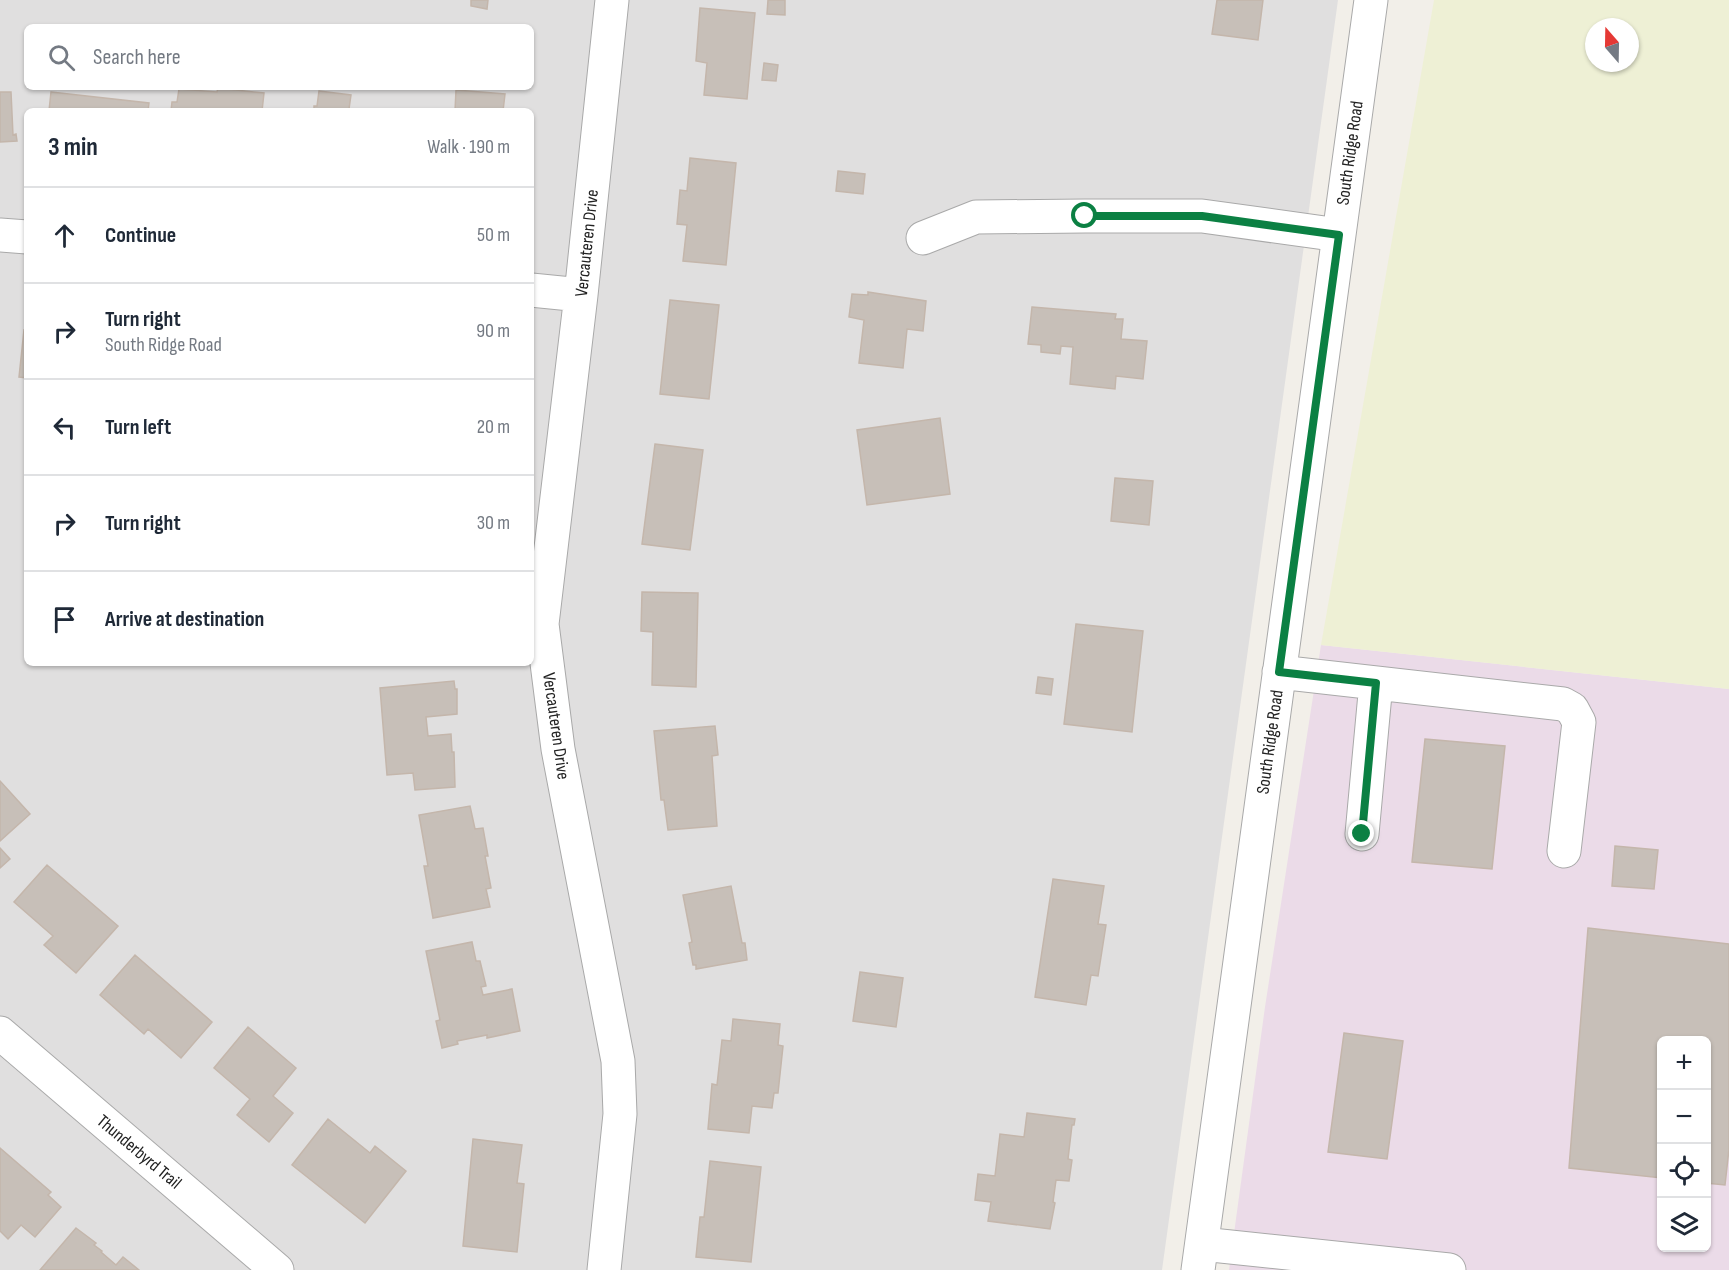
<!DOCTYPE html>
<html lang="en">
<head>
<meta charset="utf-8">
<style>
  body { margin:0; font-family:"Sofia Sans Condensed",sans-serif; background:#f2f2f3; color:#1f2937 }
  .controls { position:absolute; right:18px; bottom:18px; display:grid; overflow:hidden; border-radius:9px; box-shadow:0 2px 4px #0004 }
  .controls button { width:54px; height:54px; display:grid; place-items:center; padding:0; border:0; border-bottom:2px solid #e0e1e3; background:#fff; color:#1f2937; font:30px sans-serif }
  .compass { position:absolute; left:1585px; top:18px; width:54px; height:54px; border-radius:50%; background:#fff; box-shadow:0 2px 4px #0004; rotate:340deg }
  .stop { position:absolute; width:18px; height:18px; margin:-14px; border:4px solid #0b8043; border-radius:50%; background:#fff }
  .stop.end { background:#0b8043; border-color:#fff; box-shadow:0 2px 6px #0008 }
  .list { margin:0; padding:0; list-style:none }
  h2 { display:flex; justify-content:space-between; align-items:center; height:78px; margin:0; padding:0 24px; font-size:26px }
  h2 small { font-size:20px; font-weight:400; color:#747a83 }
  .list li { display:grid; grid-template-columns:39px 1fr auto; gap:18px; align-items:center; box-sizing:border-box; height:96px; padding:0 24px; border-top:2px solid #e0e1e3 }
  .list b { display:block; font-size:22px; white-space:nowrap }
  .list p { margin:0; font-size:20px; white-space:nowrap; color:#747a83 }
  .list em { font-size:20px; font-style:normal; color:#747a83 }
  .icon { flex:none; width:33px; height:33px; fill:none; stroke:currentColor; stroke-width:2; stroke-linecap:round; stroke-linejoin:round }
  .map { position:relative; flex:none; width:1729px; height:1270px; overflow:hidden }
  .search { position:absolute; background:#fff; box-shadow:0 2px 4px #0004; left:24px; top:24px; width:510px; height:66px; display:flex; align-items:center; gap:15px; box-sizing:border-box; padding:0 21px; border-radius:9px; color:#747a83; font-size:22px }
  .panel { position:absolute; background:#fff; box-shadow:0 2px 4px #0004; left:24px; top:108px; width:510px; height:558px; border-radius:9px }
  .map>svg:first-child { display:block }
</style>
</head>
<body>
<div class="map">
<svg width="1729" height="1270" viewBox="0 0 1729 1270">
  <rect width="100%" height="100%" fill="#f2efe9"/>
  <path fill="#e0dfdf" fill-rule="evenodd" d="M 0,0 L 1338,0 L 1162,1270 L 0,1270 ZM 27,27 L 531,27 L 531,87 L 27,87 ZM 27,111 L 531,111 L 531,663 L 27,663 Z"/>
  <path fill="#ebdbe8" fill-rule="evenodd" d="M 1321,645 L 1729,689 L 1729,1270 L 1229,1270 L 1265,1007 ZM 1662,1040 L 1706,1040 L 1706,1248 L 1662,1248 Z"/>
  <path fill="#eef0d5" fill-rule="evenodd" d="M 1434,0 L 1729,0 L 1729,689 L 1321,645 ZM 1594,27 L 1630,27 L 1630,63 L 1594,63 Z"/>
  <path fill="#c7bfb8" stroke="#c4b6ab" stroke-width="1.5" d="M 471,0 L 488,0 L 487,9 L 471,6 Z
    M 768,0 L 785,0 L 785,15 L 767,14 Z
    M 1217,0 L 1263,0 L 1258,40 L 1212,34 Z
    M 700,8 L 755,13 L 747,99 L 704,95 L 707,63 L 696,61 Z
    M 764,63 L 778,65 L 776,81 L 762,80 Z
    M 218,88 L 264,93 L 262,111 L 171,111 L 172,102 L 177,102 L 179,89 L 217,92 Z
    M 456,90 L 505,94 L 503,111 L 455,111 Z
    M 319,91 L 351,95 L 349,109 L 361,111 L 314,111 L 314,106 L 317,106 Z
    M 0,92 L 11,92 L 13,135 L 16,134 L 17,141 L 0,142 Z
    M 51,92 L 149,103 L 148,111 L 49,111 Z
    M 690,158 L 736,163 L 726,265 L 683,261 L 687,225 L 677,224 L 680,190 L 687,191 Z
    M 838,171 L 865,174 L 863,194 L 836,191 Z
    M 868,292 L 926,301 L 923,331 L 907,329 L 903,368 L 859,363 L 864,320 L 849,317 L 852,294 L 868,295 Z
    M 670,300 L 719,305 L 709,399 L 660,394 Z
    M 1032,307 L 1116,314 L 1115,319 L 1123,319 L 1121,339 L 1147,341 L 1143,379 L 1116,376 L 1115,389 L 1070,384 L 1073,347 L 1061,346 L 1060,354 L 1041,352 L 1041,345 L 1028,344 Z
    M 24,330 L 27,331 L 27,378 L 19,377 Z
    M 940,418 L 950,494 L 867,505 L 857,430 Z
    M 655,444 L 703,450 L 690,550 L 642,544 Z
    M 1115,478 L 1153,481 L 1149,525 L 1111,521 Z
    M 642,592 L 698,593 L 696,687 L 652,685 L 653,632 L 641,631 Z
    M 1076,624 L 1143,631 L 1132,732 L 1064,724 Z
    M 1038,677 L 1053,679 L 1051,695 L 1036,693 Z
    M 454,681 L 455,689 L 457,689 L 457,714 L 426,717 L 428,736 L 451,734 L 452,752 L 454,752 L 455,787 L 415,790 L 413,773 L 387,775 L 380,688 Z
    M 715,726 L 718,755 L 712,756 L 717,826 L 668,830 L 664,800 L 661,800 L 654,731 Z
    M 1425,739 L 1505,746 L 1492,869 L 1412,862 Z
    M 0,781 L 30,814 L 0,841 Z
    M 470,806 L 475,829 L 483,828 L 488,856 L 485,856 L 491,888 L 486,889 L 490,907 L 433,918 L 424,866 L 428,866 L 419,815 Z
    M 1615,846 L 1658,850 L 1654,889 L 1612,886 Z
    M 0,848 L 10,859 L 0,868 Z
    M 47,865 L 118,926 L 76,973 L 44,945 L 53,936 L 14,902 Z
    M 1053,879 L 1104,886 L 1098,924 L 1106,925 L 1098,976 L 1091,975 L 1086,1005 L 1035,997 Z
    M 731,886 L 742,943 L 745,943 L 747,960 L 696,969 L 696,965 L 693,965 L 689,943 L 692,942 L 683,895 Z
    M 1588,928 L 1729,944 L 1729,1149 L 1725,1185 L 1706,1183 L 1706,1040 L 1662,1040 L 1662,1178 L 1569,1168 Z
    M 472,942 L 476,961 L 480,961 L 486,986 L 481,987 L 483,995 L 512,989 L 520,1031 L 487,1038 L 487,1035 L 457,1041 L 458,1044 L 442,1048 L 436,1021 L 440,1020 L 426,951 Z
    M 135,955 L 212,1022 L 181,1058 L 148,1029 L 144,1034 L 100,995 Z
    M 860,972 L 903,978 L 896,1027 L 853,1021 Z
    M 733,1019 L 780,1024 L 778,1045 L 783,1046 L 778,1093 L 774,1093 L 772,1108 L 752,1106 L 749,1133 L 708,1129 L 712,1084 L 717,1085 L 722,1040 L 731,1041 Z
    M 248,1027 L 296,1068 L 273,1096 L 293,1113 L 269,1142 L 237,1115 L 250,1099 L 214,1068 Z
    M 1344,1033 L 1403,1041 L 1387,1159 L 1328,1152 Z
    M 1027,1113 L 1075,1119 L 1074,1125 L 1072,1125 L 1068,1159 L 1072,1160 L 1069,1181 L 1056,1180 L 1053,1202 L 1055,1203 L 1050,1229 L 988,1221 L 991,1202 L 975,1200 L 978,1174 L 995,1176 L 1000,1134 L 1024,1137 Z
    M 328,1119 L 370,1153 L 375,1146 L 406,1171 L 365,1223 L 292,1165 Z
    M 473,1139 L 522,1145 L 517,1183 L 524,1184 L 517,1252 L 463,1246 Z
    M 0,1148 L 51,1192 L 48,1195 L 61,1207 L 35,1237 L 21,1225 L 8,1239 L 0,1231 Z
    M 710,1161 L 761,1167 L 751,1262 L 696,1257 L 700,1217 L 704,1217 Z
    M 76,1228 L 96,1243 L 94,1245 L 102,1251 L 101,1252 L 116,1265 L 123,1257 L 139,1270 L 40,1270 Z"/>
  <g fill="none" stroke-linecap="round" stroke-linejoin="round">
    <defs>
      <path id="minor" d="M 0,235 L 27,237
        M 923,238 L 976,217 L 1085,216 L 1202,216 L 1339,235
        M 531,290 L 581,295
        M 1279,672 L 1563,704 L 1572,709 L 1579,722 L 1564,851
        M 1362,834 L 1376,683
        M 0,1033 L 277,1270
        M 1202,1244 L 1449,1270
        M 604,1270 L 620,1114 L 618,1061 L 558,749 L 542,624 L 581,295 L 612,0
        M 1198,1270 L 1371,0"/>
    </defs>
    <use href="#minor" stroke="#a9a9a9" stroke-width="35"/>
    <use href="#minor" stroke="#fff" stroke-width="33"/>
  </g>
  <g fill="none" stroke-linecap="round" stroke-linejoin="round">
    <path stroke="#0b8043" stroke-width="8" d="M 1085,216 L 1202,216 L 1339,235 L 1279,672 L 1376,683 L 1362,834"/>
  </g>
  <g text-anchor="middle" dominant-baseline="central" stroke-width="4.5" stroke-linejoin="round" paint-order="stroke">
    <g font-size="18" fill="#222" stroke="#fff">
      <text transform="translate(1350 153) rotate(-82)">South Ridge Road</text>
      <text transform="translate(587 243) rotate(-84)">Vercauteren Drive</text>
      <text transform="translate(556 726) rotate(82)">Vercauteren Drive</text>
      <text transform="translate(1270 742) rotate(-82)">South Ridge Road</text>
      <text transform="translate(139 1152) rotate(40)">Thunderbyrd Trail</text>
    </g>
  </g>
</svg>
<div class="controls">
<button>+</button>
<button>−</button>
<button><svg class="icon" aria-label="locate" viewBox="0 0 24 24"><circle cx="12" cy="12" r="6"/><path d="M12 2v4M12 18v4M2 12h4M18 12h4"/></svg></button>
<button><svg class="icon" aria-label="layers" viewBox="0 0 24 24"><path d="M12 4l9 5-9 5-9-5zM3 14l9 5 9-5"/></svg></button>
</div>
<svg class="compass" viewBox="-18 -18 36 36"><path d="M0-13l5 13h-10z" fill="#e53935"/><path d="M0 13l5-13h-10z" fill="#747a83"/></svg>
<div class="stop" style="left:1085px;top:216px"></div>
<div class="stop end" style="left:1362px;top:834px"></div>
<div class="search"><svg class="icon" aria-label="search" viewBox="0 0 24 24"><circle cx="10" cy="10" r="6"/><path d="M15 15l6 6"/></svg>Search here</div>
<section class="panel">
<h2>3 min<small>Walk · 190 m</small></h2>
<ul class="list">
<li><svg class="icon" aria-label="ahead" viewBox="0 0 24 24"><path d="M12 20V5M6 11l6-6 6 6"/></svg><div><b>Continue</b></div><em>50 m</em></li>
<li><svg class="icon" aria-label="right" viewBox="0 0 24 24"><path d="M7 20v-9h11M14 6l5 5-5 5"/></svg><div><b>Turn right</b><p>South Ridge Road</p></div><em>90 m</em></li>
<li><svg class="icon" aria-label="left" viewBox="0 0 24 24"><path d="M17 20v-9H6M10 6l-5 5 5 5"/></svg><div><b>Turn left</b></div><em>20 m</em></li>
<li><svg class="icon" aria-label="right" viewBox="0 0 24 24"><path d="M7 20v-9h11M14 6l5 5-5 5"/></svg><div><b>Turn right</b></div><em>30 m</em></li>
<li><svg class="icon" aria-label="arrive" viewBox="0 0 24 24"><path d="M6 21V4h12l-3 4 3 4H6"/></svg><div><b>Arrive at destination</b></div></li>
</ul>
</section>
</div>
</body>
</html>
